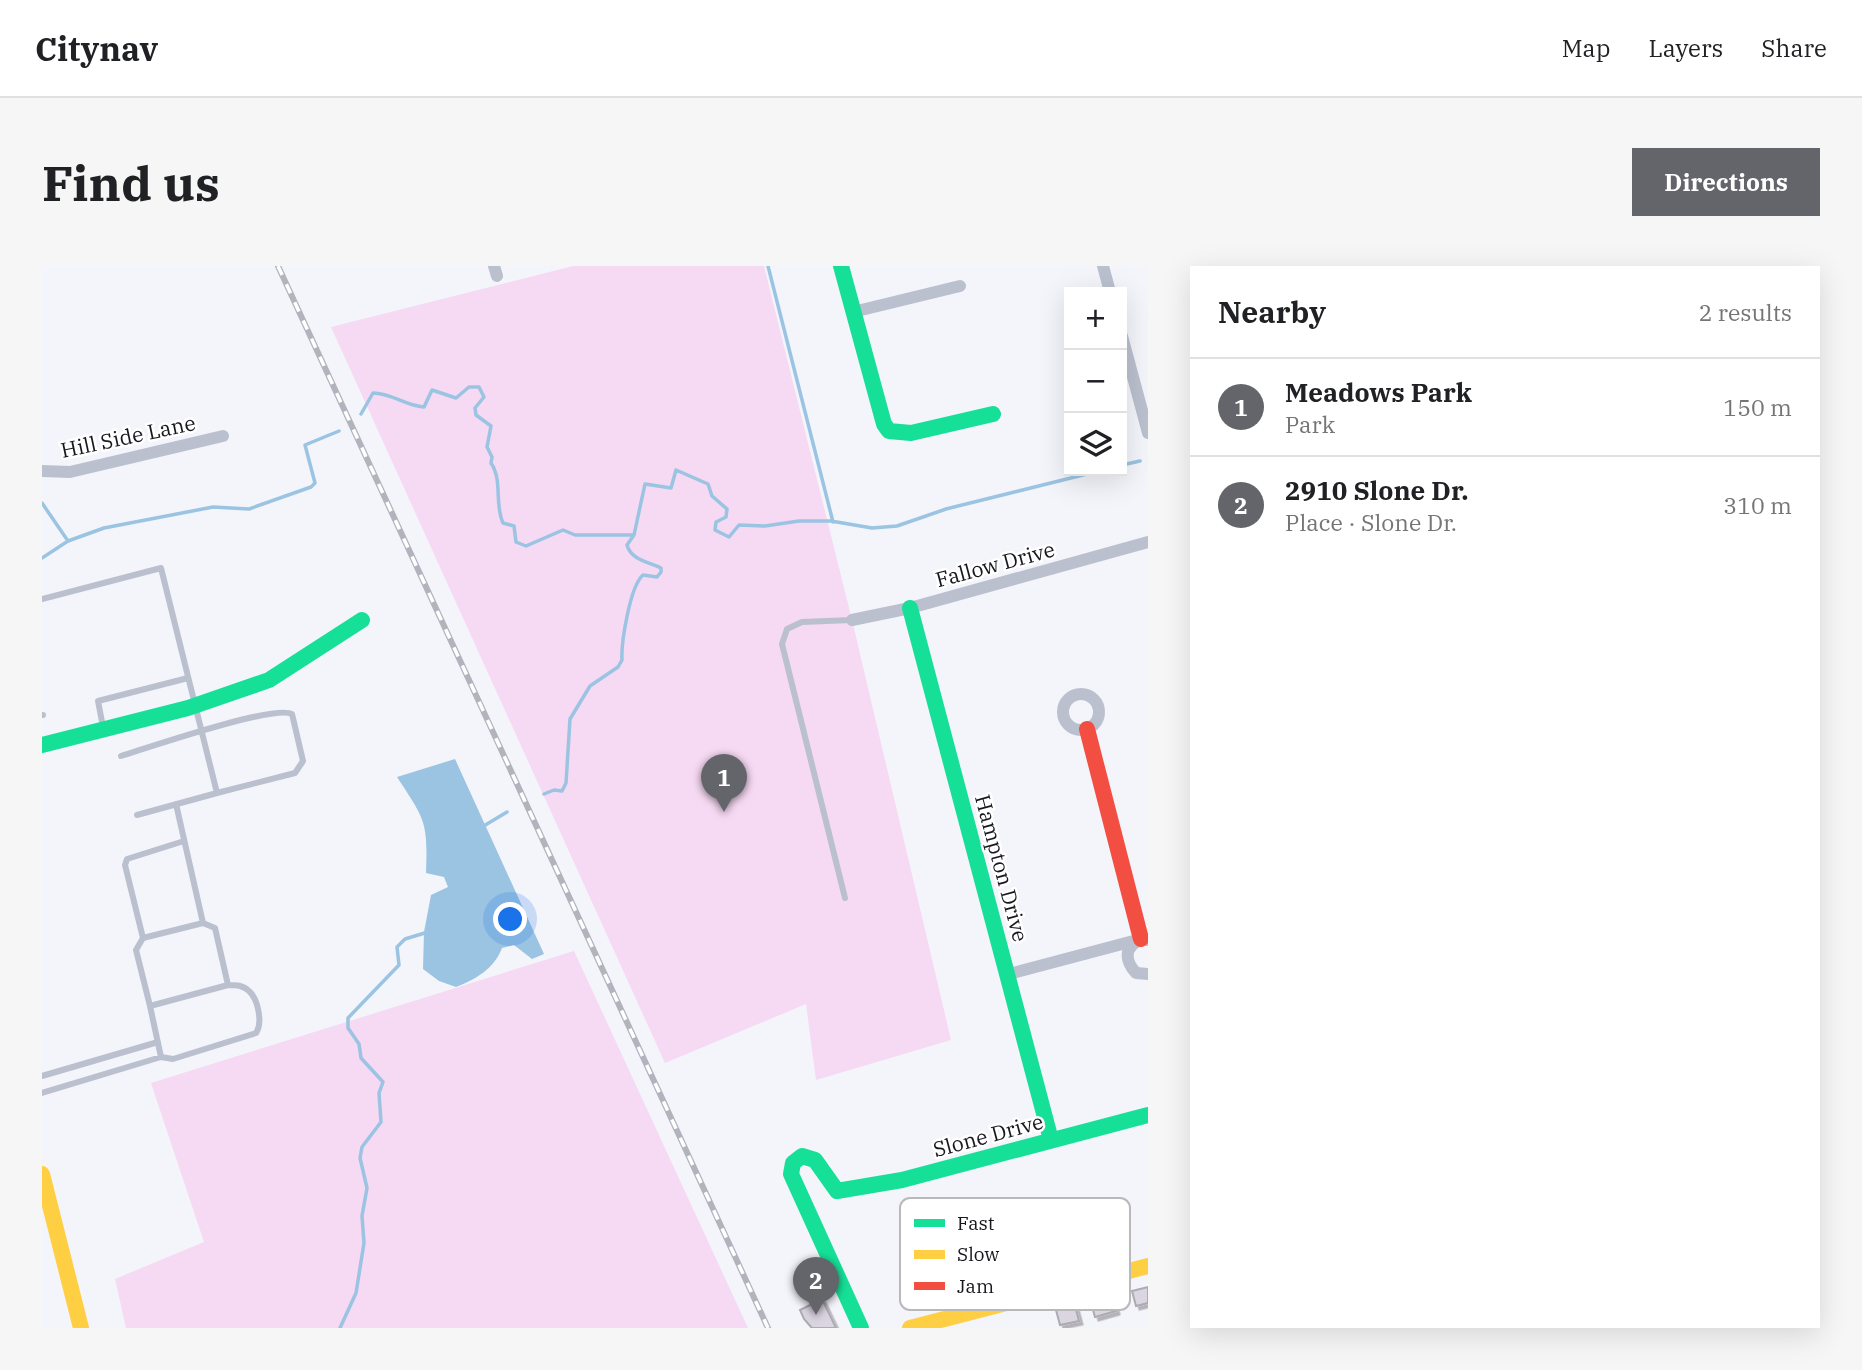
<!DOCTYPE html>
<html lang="en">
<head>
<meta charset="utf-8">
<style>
  body { margin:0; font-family:"IBM Plex Serif",serif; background:#f6f6f6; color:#202124 }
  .controls { position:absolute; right:21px; top:21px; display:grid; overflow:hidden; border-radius:0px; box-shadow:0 7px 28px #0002 }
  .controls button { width:63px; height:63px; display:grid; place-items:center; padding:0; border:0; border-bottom:2px solid #e0e0e0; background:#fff; color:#202124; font:35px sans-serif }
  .you { position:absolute; left:469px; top:654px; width:24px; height:24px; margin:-18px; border:5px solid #fff; border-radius:50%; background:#1a73e8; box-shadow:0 0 0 10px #1a73e833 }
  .badge { display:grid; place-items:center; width:46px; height:46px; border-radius:50%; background:#64646b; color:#fff; font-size:23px; font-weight:700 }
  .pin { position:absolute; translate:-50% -58px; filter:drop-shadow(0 2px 4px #0008) }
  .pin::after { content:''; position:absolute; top:37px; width:24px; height:21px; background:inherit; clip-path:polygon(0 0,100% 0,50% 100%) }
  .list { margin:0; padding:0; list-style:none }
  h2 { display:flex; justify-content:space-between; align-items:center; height:91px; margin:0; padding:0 28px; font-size:30px }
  h2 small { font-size:23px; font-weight:400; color:#757577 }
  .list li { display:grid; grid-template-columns:46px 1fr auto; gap:21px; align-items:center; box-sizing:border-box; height:98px; padding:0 28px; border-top:2px solid #e0e0e0 }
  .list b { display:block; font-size:26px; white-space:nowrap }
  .list p { margin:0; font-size:23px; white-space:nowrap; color:#757577 }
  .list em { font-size:23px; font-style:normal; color:#757577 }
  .icon { flex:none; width:38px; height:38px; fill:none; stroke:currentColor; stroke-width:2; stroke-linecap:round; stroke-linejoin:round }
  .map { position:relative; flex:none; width:1106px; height:1062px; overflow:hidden; border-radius:0px }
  header { display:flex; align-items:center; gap:42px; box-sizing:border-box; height:98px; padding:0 35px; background:#fff; border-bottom:2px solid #e0e0e0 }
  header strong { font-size:33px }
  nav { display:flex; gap:38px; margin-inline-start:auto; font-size:24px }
  .intro { display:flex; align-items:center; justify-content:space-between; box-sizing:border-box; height:168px; padding:0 42px }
  h1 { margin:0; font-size:49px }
  .button { padding:18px 32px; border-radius:0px; background:#64646b; color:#fff; font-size:24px; font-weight:700 }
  main { display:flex; gap:42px; padding:0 42px }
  aside { flex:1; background:#fff; border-radius:0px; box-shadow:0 7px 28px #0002 }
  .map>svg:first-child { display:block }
</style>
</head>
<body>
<header>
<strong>Citynav</strong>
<nav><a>Map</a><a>Layers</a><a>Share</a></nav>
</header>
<div class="intro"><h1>Find us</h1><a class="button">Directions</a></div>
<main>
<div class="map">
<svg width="1106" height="1062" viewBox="0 0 1106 1062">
  <defs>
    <filter id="shadow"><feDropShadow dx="3.5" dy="3.5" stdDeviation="0" flood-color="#0004"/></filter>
  </defs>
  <rect width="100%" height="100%" fill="#f4f4fb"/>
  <path fill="#f6d9f3" d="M 531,0 L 722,0 L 810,354 L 909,774 L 774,814 L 764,738 L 623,797 L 289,61 Z
    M 532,685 L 706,1062 L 84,1062 L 73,1013 L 162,976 L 109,817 Z"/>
  <path fill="#9ac4e2" d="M 413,493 L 502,688 L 490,693 L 472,679 L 460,682 C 452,703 434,713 414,721 L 397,715 L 381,703 L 382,666 L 389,629 L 406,621 L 402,611 L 384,607 C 386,555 383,554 355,511 Z"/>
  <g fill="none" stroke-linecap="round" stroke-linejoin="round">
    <path stroke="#9ac4e2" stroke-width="3.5" d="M 726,0 L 791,256
      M 319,148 L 331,127 C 350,127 363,140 382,141 L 390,124 L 414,132 L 427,121 L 437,121 L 442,131 L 433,142 L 434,149 L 449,160 L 445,181 L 450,191 L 449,197 C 461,215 452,237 461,257 L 472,260 L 474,276 L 484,280 L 521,264 L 533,269 L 592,269
      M 1080,199 L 1098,195
      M 0,237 L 26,275
      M 0,292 L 26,275 L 62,262 L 171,241 L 207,243 L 269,221 L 273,217 L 263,179 L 297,165
      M 502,528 L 512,524 L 520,525 L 524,517 L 528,453 L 548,420 L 576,401 L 580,394 C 579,377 588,320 601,309 L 615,311 L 619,306 L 619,302 C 607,296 589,294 585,279 L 592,269 L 603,218 L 629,222 L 634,204 L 666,218 L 670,230 L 685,243 L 684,251 L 674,256 L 673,264 L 687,271 L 697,259 L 723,260 L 757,255 L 789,255 L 830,262 L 855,260 L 904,243 L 1057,205
      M 440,561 L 465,546
      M 298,1062 L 314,1027 L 322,977 L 320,950 L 325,922 L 318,892 L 320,881 L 339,856 L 337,827 L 341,816 L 319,792 L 317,778 L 306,762 L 306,752 L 357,699 L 355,681 L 363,673 L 386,666"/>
  </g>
  <path fill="#dbd5e2" stroke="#acabb1" stroke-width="2" filter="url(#shadow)" d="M 1106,1021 L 1106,1037 L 1094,1040 L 1090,1025 Z
    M 1070,1030 L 1074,1045 L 1053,1051 L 1049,1037 Z
    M 780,1033 L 794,1062 L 770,1062 L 762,1053 L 758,1044 Z
    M 1033,1040 L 1037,1055 L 1018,1059 L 1014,1044 Z"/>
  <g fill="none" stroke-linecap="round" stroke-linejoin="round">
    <path stroke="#bac0ce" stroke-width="6" d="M 0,333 L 119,302 L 175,527 L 253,507 L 261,495 L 250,448 C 233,438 105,482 79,490
      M 0,449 L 1,449
      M 61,461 L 56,435 L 146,412
      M 134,538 L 161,657 L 101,672 L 83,599 L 85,593 L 142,575
      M 95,549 L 175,527
      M 803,632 L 740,378 L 745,363 L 760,356 L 810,354
      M 101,672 L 94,684 L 108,740 L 186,719 L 173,662 L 161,657
      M 108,740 L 119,791 L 131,793 L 214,767 C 221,757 216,733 207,725 C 201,719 194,719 186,719
      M 0,810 L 116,776
      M 0,827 L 119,791"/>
    <path stroke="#bac0ce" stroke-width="12" d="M 452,0 L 455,10
      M 1061,0 L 1068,26
      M 811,46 L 918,20
      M 1080,70 L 1106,167
      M 0,205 L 28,206 L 181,170
      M 810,354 L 868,342 L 1106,276
      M1021 446a18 18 0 1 1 36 0a18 18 0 1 1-36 0Z
      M 1096,675 C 1081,683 1084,696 1094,707 L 1106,708
      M 967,708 L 1099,673 L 1106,674"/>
    <path stroke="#16e098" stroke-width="16" d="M 799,0 L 842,158 L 847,165 L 869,167 L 951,148
      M 868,342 L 1009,874
      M 0,479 L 146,442 L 227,414 L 320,354
      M 819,1062 L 749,908 L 751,897 L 760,890 L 773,894 L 795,925 L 860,914 L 1106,849"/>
    <path stroke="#ffcf43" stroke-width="16" d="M 0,908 L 39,1062
      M 868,1062 L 1106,1000"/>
    <path stroke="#f24e42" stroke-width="16" d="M 1045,463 L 1099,673"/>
    <defs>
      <path id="rail" d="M 236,0 L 726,1062"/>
    </defs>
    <use href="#rail" stroke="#b1b3bd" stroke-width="6"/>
    <use href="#rail" stroke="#fff" stroke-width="3.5" stroke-dasharray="10" stroke-linecap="butt"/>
  </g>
  <g text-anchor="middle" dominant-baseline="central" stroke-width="5" stroke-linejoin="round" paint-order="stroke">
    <g font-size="21" fill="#17171e" stroke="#fff">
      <text transform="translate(86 170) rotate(-12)">Hill Side Lane</text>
      <text transform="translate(953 298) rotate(-15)">Fallow Drive</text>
      <text transform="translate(960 602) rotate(75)">Hampton Drive</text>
      <text transform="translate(946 869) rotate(-15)">Slone Drive</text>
    </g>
  </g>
  <rect x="858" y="932" width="230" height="112" rx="10" fill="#fff" stroke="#b9b9bc" stroke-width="2"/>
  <rect x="872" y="953" width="31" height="8" fill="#16e098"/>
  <rect x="872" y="984" width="31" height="9" fill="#ffcf43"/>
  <rect x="872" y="1016" width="31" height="8" fill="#f24e42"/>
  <g font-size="19" fill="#17171e">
    <text x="915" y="964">Fast</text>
    <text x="915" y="995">Slow</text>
    <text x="915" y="1027">Jam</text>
  </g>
</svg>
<div class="controls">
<button>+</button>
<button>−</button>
<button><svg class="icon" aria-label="layers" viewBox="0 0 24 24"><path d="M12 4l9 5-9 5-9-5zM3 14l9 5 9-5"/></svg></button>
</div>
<div class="you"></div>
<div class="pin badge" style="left:682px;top:546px">1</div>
<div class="pin badge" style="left:774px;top:1049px">2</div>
</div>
<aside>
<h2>Nearby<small>2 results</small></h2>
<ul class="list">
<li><span class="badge">1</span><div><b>Meadows Park</b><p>Park</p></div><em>150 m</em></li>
<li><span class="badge">2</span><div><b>2910 Slone Dr.</b><p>Place · Slone Dr.</p></div><em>310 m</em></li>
</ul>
</aside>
</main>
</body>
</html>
